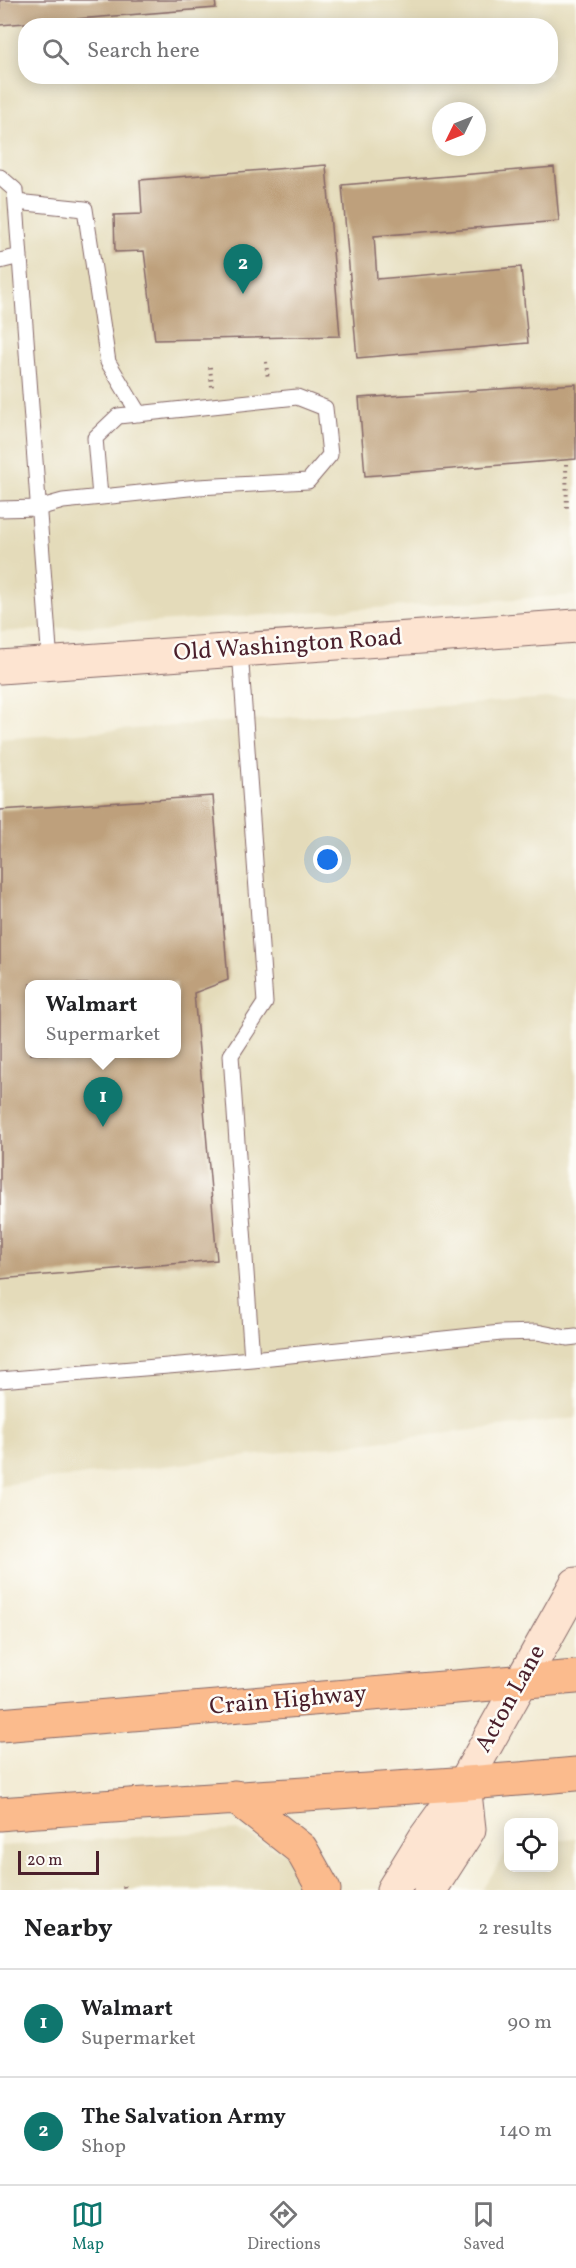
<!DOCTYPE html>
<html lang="en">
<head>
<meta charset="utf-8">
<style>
  body { margin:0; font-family:Vollkorn,serif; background:#f6f6f6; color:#202124 }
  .controls { position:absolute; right:18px; bottom:18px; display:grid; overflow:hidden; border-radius:12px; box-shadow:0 3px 15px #0003 }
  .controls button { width:54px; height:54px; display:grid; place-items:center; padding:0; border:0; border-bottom:2px solid #e0e0e0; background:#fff; color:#202124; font:30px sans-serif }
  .compass { position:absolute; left:432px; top:102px; width:54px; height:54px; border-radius:50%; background:#fff; box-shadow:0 3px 15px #0003; rotate:227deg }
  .scale { position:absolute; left:18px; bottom:15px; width:81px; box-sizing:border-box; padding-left:6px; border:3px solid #4a1f2b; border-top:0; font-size:16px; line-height:21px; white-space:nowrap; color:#4a1f2b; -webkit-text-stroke:4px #fdfcf7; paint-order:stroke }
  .you { position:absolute; left:328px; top:860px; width:21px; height:21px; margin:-15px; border:4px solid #fff; border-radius:50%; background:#1a73e8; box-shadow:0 0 0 9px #1a73e833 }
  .badge { display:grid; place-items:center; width:39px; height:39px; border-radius:50%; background:#0f766e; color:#fff; font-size:20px; font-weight:700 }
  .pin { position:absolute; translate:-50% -50px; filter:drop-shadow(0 2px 3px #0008) }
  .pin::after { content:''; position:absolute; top:32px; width:21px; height:18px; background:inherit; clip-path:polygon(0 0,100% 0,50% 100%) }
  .popup { position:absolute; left:25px; top:980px; width:156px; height:78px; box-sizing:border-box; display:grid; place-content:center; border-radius:12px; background:#fff; filter:drop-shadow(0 2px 4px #0005); font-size:20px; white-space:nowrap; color:#757577 }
  .popup b { font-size:22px; color:#202124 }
  .popup::after { content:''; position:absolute; left:50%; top:100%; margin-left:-12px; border:12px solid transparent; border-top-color:#fff }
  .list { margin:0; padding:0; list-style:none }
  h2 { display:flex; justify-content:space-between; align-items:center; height:78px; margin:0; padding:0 24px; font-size:26px }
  h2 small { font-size:20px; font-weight:400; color:#757577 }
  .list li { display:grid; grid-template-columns:39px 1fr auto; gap:18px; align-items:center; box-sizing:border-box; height:108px; padding:0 24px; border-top:2px solid #e0e0e0 }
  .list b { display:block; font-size:22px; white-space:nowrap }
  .list p { margin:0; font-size:20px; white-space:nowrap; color:#757577 }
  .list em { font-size:20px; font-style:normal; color:#757577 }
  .icon { flex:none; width:33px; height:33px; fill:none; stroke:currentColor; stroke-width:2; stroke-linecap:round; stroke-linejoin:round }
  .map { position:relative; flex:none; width:576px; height:1890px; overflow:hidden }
  .search { position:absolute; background:#fff; box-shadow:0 3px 15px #0003; left:18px; right:18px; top:18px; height:66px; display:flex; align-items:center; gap:15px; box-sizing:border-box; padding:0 21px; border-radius:24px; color:#757577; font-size:22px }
  .sheet { height:294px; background:#fff }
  nav { display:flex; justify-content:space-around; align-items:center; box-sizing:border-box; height:84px; border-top:2px solid #e0e0e0; background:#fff; font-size:16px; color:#757577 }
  nav a { display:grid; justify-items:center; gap:3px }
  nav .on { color:#0f766e }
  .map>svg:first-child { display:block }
</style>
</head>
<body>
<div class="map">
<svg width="576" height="1890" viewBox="0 0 576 1890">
  <rect width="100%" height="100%" fill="#fdfcf7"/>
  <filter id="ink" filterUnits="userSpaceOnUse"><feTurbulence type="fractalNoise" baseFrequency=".0167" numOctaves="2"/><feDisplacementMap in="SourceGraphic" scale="12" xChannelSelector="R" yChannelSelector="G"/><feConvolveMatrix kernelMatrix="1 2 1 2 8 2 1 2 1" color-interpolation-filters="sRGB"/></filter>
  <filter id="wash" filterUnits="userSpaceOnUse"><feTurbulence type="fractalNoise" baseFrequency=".008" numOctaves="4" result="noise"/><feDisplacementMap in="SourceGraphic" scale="24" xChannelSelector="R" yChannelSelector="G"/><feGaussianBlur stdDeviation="1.35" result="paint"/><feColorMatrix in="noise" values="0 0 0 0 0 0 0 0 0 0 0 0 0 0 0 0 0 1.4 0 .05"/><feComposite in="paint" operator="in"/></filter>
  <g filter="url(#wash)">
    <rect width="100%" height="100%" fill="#f3ecd6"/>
    <path fill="#e4dbba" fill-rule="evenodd" d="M 0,0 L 576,0 L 576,595 L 0,632 ZM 26,26 L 550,26 L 550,76 L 26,76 ZM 441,111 L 477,111 L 477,147 L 441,147 Z
      M 576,696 L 576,1418 L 0,1485 L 0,739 ZM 30,984 L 176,984 L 176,1054 L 30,1054 Z
      M 238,1830 L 286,1854 L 306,1890 L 0,1890 L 0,1846 Z
      M 576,1838 L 576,1890 L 482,1890 L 508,1849 L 508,1868 L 554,1868 L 554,1840 Z"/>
    <g id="blocks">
      <path fill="#bea07b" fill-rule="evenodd" d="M 0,0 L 215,0 L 216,8 L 0,25 Z
        M 326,165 L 340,336 L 155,340 L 144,251 L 115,252 L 114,215 L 142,214 L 140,180 Z
        M 554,167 L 559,221 L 374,236 L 377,279 L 521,267 L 528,343 L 357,358 L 342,185 Z
        M 576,384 L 576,459 L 365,476 L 359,398 Z
        M 213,796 L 228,980 L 194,993 L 217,1260 L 0,1279 L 0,810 ZM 30,984 L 176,984 L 176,1054 L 30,1054 Z"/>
    </g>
  </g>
  <g filter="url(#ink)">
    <use href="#blocks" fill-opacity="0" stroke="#856767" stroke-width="1.5"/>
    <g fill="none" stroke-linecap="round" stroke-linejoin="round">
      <defs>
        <path id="service" d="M 0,177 L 15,190 L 50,663
          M 16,202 L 85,209 L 108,362 L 139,414
          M 0,261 L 20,256
          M 0,509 L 38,508 L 63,501 L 198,487 L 308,481 L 330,455 L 325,408 L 297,397 L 118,416 L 95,438 L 100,497
          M 240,650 L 265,1003 L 231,1055 L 252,1359
          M 0,1380 L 252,1359 L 501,1333 L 537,1332 L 567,1338 L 576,1337"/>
        <path id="secondary" d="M 0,667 L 576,626
          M 393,1890 L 425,1838 L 464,1784 L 576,1584
          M 430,1890 L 469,1829 L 464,1784"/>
        <path id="trunk" d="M 0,1725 L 576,1677
          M 235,1797 L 301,1849 L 324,1890
          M 0,1814 C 192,1799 384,1792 576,1774"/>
      </defs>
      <use href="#service" stroke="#856767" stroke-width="17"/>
      <use href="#secondary" stroke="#856767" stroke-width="35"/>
      <use href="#trunk" stroke="#856767" stroke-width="35"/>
      <path stroke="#856767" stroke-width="4" stroke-dasharray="1.5 4.5" stroke-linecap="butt" d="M 88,21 L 89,26
        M 68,23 L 69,26
        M 266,362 L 268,379
        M 210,367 L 212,387
        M 566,464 L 567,512
        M 124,1886 L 125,1890"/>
      <use href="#service" stroke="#fff" stroke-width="15"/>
      <use href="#secondary" stroke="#fde4d1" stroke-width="33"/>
      <use href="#trunk" stroke="#fbbb8d" stroke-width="33"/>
    </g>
  </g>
  <g text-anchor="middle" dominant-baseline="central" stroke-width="5" stroke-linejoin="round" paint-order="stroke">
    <g font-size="24" fill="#4a1f2b" stroke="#fdfcf7">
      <text transform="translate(288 646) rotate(-4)">Old Washington Road</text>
      <text transform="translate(511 1699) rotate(-61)">Acton Lane</text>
      <text transform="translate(288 1701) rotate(-5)">Crain Highway</text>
    </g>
  </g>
</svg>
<div class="controls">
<button><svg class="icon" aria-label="locate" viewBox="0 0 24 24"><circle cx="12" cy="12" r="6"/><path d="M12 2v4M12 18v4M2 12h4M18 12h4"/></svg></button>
</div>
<svg class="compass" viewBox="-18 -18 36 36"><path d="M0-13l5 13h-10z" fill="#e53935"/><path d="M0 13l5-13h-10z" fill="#757577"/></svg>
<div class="scale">20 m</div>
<div class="you"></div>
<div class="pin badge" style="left:103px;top:1127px">1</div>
<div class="popup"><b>Walmart</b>Supermarket</div>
<div class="pin badge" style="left:243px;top:294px">2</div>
<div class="search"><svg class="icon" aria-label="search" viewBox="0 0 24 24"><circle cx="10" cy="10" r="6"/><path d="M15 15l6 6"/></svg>Search here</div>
</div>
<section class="sheet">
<h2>Nearby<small>2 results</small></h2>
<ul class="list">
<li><span class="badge">1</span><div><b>Walmart</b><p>Supermarket</p></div><em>90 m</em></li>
<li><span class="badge">2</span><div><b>The Salvation Army</b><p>Shop</p></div><em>140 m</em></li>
</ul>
</section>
<nav>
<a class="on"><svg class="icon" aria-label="map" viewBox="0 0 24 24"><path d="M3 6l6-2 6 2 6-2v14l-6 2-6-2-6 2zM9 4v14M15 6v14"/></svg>Map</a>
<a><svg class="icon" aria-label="directions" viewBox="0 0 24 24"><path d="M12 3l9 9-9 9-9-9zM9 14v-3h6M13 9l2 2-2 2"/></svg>Directions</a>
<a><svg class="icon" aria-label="saved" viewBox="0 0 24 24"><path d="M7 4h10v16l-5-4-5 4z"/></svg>Saved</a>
</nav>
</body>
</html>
